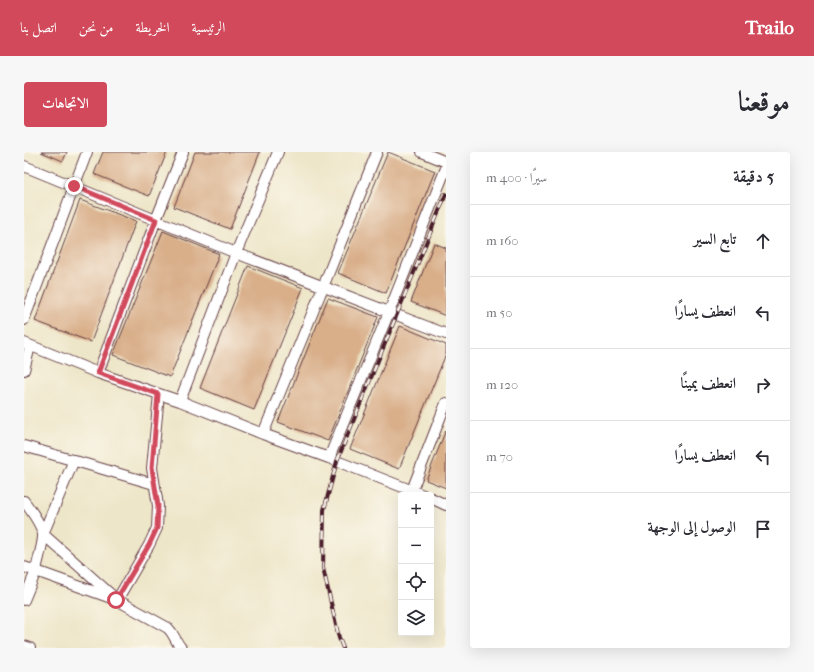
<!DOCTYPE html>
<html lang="ar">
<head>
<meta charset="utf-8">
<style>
  body { margin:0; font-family:"IM FELL French Canon",Amiri,serif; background:#f7f7f7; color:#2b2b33; direction:rtl }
  .controls { position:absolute; right:12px; bottom:12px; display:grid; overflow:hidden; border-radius:4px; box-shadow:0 4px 16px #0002 }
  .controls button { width:36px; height:36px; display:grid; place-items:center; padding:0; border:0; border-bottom:1px solid #e1e1e2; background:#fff; color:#2b2b33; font:20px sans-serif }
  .stop { position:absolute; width:12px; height:12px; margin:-9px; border:3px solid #d1495b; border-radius:50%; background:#fff }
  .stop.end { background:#d1495b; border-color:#fff; box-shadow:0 1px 4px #0008 }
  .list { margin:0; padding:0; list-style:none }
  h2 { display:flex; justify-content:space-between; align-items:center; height:52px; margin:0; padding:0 16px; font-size:17px }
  h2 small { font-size:13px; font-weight:400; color:#7c7c81 }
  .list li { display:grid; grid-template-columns:26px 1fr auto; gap:12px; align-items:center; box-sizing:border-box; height:72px; padding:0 16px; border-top:1px solid #e1e1e2 }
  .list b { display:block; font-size:15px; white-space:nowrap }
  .list em { font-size:13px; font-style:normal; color:#7c7c81 }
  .icon { flex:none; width:22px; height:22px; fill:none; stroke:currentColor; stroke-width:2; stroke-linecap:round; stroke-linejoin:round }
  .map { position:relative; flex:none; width:422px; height:496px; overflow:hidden; direction:ltr; border-radius:4px }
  header { display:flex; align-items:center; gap:24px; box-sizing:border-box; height:56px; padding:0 20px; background:#d1495b; color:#fff }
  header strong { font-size:19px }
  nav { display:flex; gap:22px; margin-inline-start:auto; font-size:14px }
  .intro { display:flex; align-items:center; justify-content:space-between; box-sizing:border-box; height:96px; padding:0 24px }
  h1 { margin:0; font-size:28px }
  .button { padding:10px 18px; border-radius:4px; background:#d1495b; color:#fff; font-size:14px; font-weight:700 }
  main { display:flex; gap:24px; padding:0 24px }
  aside { flex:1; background:#fff; border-radius:4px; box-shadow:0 4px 16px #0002 }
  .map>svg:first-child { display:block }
</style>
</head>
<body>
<header>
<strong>Trailo</strong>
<nav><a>الرئيسية</a><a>الخريطة</a><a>من نحن</a><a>اتصل بنا</a></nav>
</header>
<div class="intro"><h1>موقعنا</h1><a class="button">الاتجاهات</a></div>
<main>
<aside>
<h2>5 دقيقة<small>سيرًا · 400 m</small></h2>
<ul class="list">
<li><svg class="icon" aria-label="ahead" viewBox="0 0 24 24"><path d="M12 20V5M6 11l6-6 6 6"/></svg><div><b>تابع السير</b></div><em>160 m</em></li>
<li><svg class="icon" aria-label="left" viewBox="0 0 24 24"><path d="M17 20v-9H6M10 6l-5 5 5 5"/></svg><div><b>انعطف يسارًا</b></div><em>50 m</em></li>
<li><svg class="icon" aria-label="right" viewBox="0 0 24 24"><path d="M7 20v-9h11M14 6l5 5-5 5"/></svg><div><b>انعطف يمينًا</b></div><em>120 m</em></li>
<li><svg class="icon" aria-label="left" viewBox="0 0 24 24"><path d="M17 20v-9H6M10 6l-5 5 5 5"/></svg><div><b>انعطف يسارًا</b></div><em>70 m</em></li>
<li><svg class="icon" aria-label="arrive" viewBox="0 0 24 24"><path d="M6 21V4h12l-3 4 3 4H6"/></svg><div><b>الوصول إلى الوجهة</b></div></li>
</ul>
</aside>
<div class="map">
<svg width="422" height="496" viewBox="0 0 422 496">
  <rect width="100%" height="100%" fill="#fbf7ec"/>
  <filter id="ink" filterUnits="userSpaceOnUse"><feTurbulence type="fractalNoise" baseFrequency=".025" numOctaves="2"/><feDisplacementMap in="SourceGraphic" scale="8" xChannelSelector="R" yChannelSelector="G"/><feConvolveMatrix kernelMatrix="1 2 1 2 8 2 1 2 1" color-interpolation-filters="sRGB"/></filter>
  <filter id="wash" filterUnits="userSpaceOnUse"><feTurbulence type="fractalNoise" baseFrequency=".012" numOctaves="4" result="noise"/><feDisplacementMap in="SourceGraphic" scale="16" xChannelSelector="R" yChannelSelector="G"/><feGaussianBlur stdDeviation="0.9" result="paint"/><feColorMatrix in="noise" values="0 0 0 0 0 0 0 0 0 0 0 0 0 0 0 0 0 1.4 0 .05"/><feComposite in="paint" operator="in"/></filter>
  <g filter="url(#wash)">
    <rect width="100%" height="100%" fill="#eee6c9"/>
    <g id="blocks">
      <path fill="#d9af8a" d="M 17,0 L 43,0 L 39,9 Z
        M 79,0 L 143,0 L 125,44 L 70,22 Z
        M 171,0 L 236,0 L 206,77 L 150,55 Z
        M 364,0 L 411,19 L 362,141 L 314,121 Z
        M 56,48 L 112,69 L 67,190 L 11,169 Z
        M 139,79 L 195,102 L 146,225 L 89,203 Z
        M 410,91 L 422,96 L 422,164 L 387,150 Z
        M 224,114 L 279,136 L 230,258 L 176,236 Z
        M 304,146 L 354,165 L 304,289 L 254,270 Z
        M 376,174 L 422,193 L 422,202 L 375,317 L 326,297 Z
        M 422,278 L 422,336 L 402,328 Z"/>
    </g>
  </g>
  <g filter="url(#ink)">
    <use href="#blocks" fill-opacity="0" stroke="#633d43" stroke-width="1"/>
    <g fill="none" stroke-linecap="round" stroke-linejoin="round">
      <defs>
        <path id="minor" d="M 398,0 L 422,10
          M 0,14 L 212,101 L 422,182
          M 0,168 L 63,0
          M 0,191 L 74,221 L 135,242 L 156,249 L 239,282 L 305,306 L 399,343
          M 0,218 L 6,194
          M 74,221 L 132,68 L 159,0
          M 156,249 L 212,101 L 254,0
          M 239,282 L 299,135 L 353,0
          M 0,294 L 130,332
          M 305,306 L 365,160 L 422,16
          M 50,308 L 19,382 L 93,448 L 125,393 L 133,376 L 134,354 L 128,316 L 135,242
          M 388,338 L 422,251
          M 407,346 L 422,353
          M 0,349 C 6,357 17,372 19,382 C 20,390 13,410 12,419 L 93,448 L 144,476 C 151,483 151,489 157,496
          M 0,415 L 12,419 L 0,448
          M 0,494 L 6,496"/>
      </defs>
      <use href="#minor" stroke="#633d43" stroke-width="12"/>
      <use href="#minor" stroke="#fff" stroke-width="10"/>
      <defs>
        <path id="rail" d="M 319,496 L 315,486 L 299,416 L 300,358 L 313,309 L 422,42"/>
      </defs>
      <use href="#rail" stroke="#4a1f2b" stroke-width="4"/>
      <use href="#rail" stroke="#fbf7ec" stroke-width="2.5" stroke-dasharray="8" stroke-linecap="butt"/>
    </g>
  </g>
  <g fill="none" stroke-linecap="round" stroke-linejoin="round" filter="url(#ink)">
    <path stroke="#d1495b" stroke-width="5" d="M 50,34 L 132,68 L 74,221 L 134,242 L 128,316 L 134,354 L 133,376 L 125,393 L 92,448"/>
  </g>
</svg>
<div class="controls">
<button>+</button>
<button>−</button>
<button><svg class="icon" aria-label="locate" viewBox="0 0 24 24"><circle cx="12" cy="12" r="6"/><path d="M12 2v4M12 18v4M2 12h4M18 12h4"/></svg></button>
<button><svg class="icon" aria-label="layers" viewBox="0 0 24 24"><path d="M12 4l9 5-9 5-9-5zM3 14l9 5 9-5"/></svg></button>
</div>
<div class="stop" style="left:92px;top:448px"></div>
<div class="stop end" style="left:50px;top:34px"></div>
</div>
</main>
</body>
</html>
